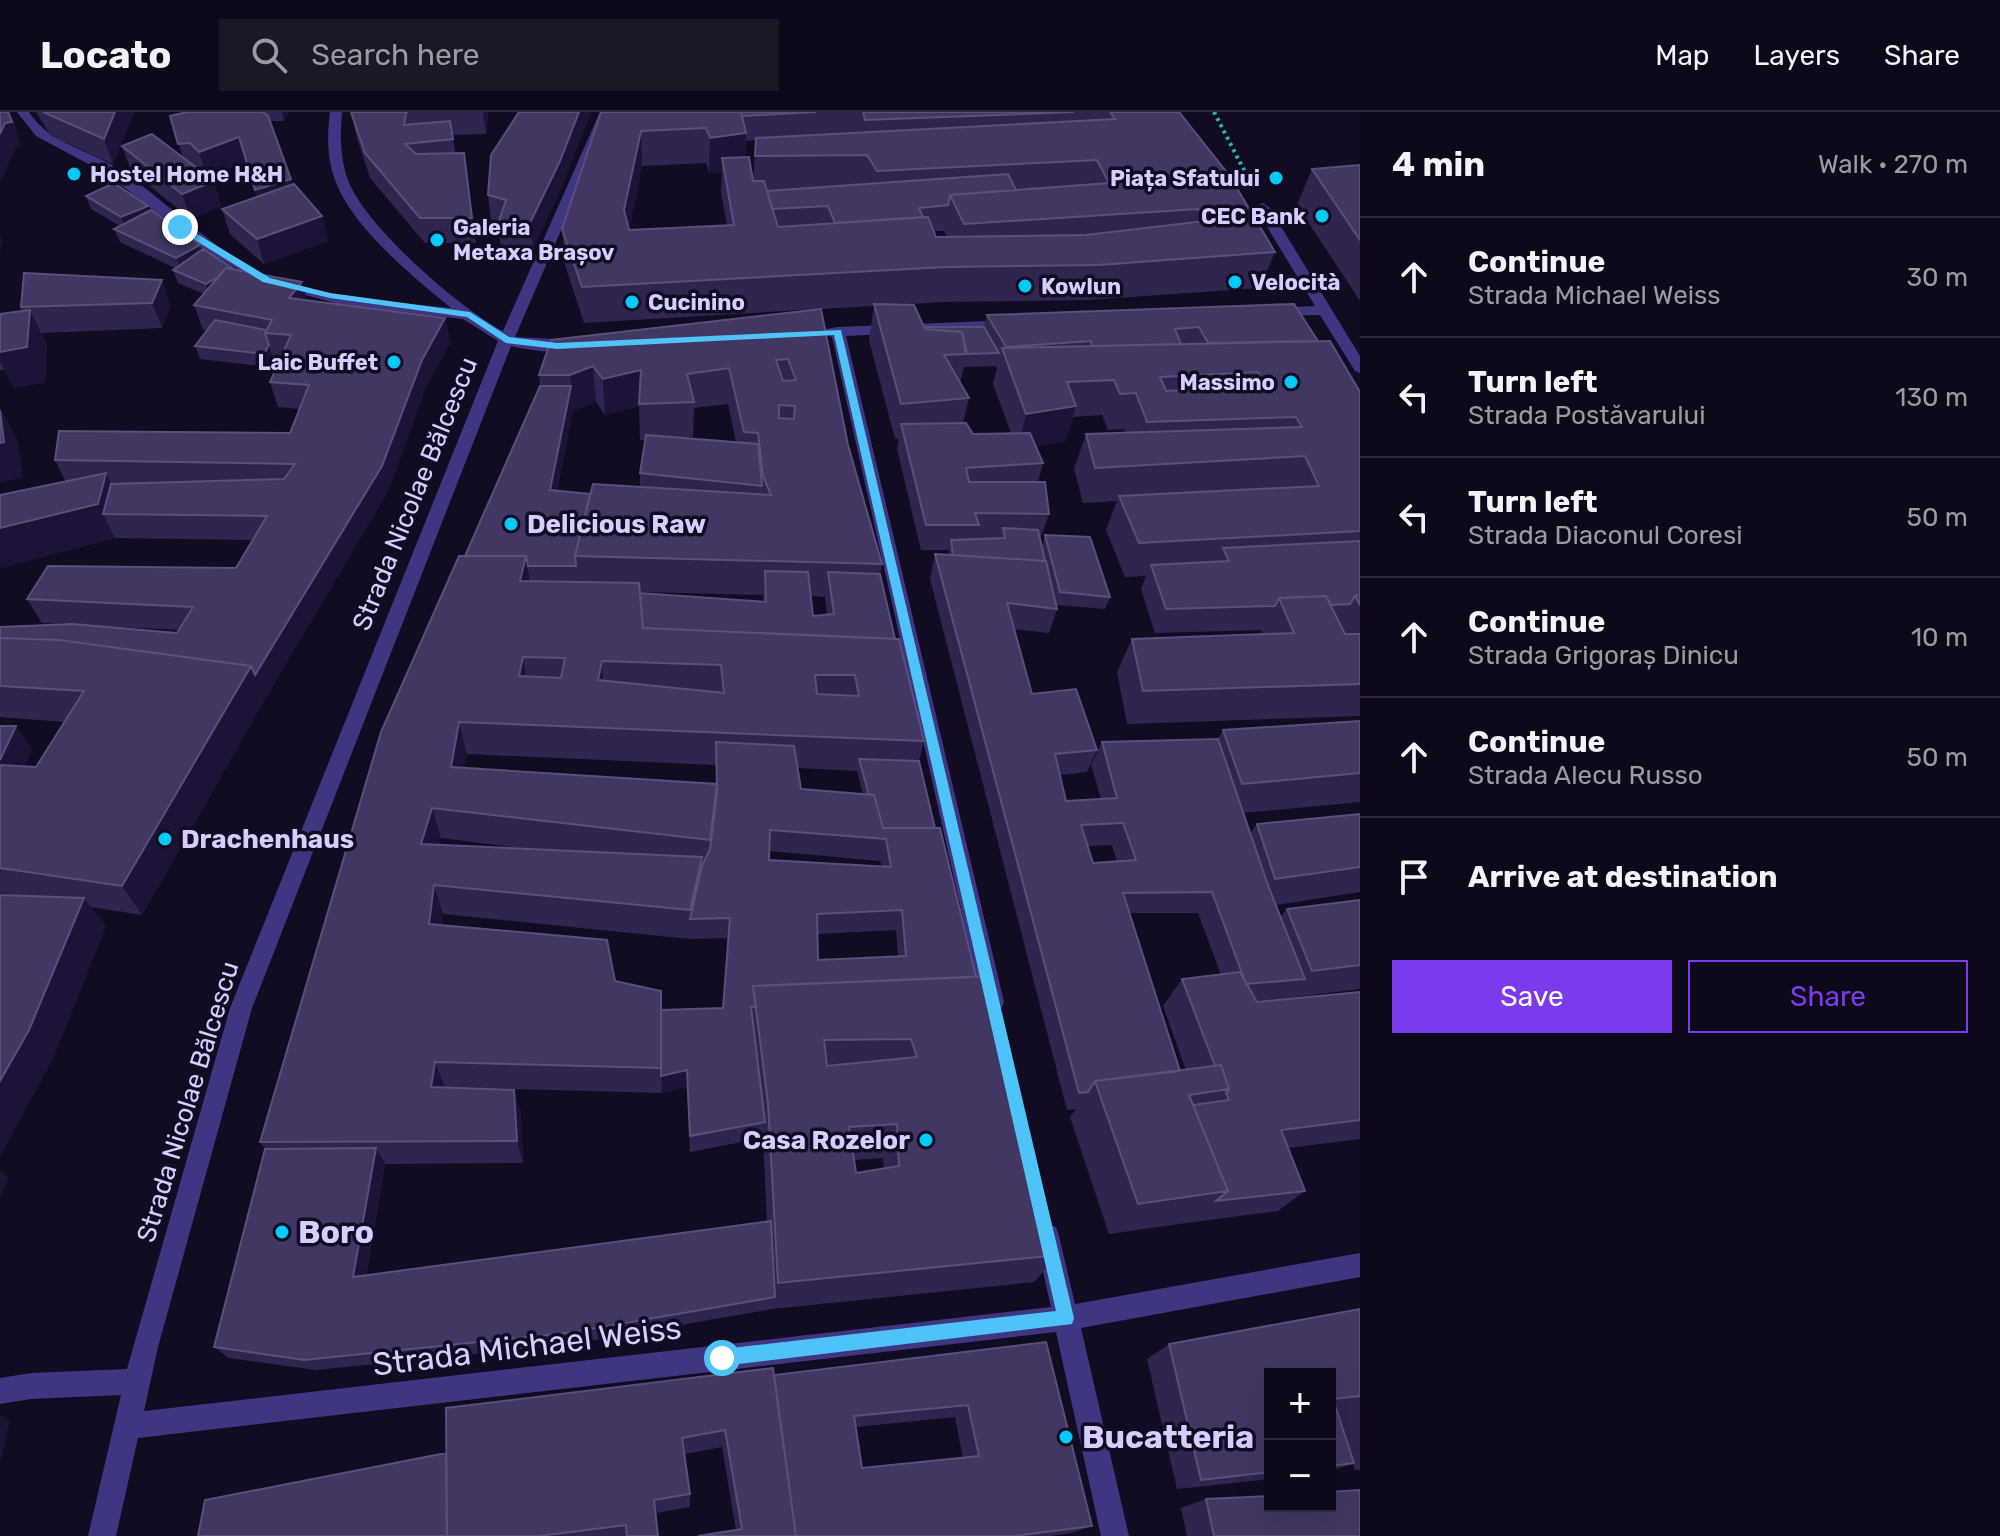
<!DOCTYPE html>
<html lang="en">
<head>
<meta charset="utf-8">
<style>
  body { margin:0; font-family:Rubik,sans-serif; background:#1c1727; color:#f1f3f6 }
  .controls { position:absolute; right:24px; bottom:24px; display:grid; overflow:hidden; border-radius:0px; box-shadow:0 8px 32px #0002 }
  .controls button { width:72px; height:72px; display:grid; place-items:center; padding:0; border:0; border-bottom:2px solid #2e2a39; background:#0e091a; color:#f1f3f6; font:40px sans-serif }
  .stop { position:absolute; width:24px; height:24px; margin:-18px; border:6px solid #4fc3f7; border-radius:50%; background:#fff }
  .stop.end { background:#4fc3f7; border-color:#fff; box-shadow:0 2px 8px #0008 }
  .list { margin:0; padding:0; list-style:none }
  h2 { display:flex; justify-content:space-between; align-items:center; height:104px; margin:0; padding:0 32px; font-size:34px }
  h2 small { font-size:26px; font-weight:400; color:#9b9aa2 }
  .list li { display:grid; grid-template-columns:52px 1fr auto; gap:24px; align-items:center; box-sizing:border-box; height:120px; padding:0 32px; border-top:2px solid #2e2a39 }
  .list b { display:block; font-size:30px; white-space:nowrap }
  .list p { margin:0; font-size:26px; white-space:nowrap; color:#9b9aa2 }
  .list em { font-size:26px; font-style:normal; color:#9b9aa2 }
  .actions { display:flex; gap:16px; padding:24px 32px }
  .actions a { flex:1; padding:18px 0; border:2px solid #7c3aed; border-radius:0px; text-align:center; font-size:28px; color:#7c3aed }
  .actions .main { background:#7c3aed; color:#fff }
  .icon { flex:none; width:44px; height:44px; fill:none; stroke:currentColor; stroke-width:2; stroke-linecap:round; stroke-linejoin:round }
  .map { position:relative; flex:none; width:1360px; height:1424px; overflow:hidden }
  header { display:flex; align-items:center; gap:48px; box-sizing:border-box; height:112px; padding:0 40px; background:#0e091a; border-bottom:2px solid #2e2a39 }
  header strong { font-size:38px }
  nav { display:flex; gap:44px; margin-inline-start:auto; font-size:28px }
  .search { width:560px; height:72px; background:#1c1727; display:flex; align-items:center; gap:20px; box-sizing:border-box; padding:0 28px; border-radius:0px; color:#9b9aa2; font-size:30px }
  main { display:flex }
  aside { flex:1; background:#0e091a }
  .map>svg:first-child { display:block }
</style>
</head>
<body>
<header>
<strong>Locato</strong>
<div class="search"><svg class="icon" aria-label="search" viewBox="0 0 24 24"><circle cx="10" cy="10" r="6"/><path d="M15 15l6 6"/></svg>Search here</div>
<nav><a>Map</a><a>Layers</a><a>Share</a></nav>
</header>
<main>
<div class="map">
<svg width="1360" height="1424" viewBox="0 0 1360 1424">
  <rect width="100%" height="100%" fill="#120c22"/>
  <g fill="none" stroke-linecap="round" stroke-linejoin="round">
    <path stroke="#2ab3b6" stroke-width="4" stroke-dasharray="3 4" stroke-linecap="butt" d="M 1214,0 L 1246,62"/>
    <path fill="#3f3682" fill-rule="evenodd" d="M 17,0 L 29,0 C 50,32 85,36 115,55 C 162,85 200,126 248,154 C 309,188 383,188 451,196 C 413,165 352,115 335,68 C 327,46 327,23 330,0 L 342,0 C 340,23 340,46 348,68 C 365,114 459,196 503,219 L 600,0 L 612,0 L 515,225 L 573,228 L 580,233 C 565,245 530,238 511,234 L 252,896 L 158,1235 L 144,1299 L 1051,1195 L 1035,1124 L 1038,1115 L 1047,1112 L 1056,1115 L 1059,1124 L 1075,1192 L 1360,1141 L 1360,1165 L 1081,1216 L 1129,1424 L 1101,1424 L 1056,1220 L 138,1326 L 116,1424 L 88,1424 L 121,1283 L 31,1287 L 0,1292 L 0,1266 L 31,1261 L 127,1257 L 230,896 L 498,229 L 463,207 L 339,192 L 261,171 L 200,135 L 107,62 L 36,24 Z
      M 1262,91 L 1269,95 L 1360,244 L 1360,261 L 1355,259 L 1320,203 L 1272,204 L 1265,200 L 1272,196 L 1315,194 L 1255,95 Z
      M 1013,208 L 1018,209 L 1018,215 L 846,224 L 1004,890 L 1001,897 L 993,900 L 985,897 L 982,890 L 832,225 L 818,221 L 820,218 L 838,215 Z"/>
  </g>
  <path fill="#312550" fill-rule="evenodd" d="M 36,0 L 134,0 L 113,52 L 51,24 Z
    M 187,0 L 288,0 L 284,9 L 271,9 L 293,73 L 322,104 L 328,129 L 264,152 L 230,122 L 222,97 L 257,85 L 246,50 L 208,65 L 214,69 L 221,94 L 191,107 L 131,59 L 122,34 L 183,45 L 170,4 Z
    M 351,0 L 488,0 L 486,22 L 453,23 L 455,41 L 464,41 L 476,131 L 425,131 L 370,66 L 356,23 Z
    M 519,0 L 591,0 L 562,74 L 533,137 L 501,137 L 498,110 L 491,108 L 488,83 Z
    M 601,0 L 1179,0 L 1275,140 L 1260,176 L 1088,188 L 940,190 L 898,193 L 924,215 L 984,215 L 987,203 L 1294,192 L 1318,229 L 1360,280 L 1360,604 L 1127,612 L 1117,560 L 1132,527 L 1262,522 L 1261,518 L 1155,521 L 1141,477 L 1146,464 L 1125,465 L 1106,418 L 1117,389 L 1083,391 L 1074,357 L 1086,322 L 1125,320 L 1124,317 L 1108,318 L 1102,303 L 1073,305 L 1065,329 L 1036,334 L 1043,351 L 1038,370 L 1049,402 L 1040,427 L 1042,435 L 1045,423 L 1110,485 L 1105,497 L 1057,493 L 1057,497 L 1049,521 L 1014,517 L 1032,582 L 1097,638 L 1087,660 L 1060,663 L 1066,689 L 1101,687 L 1091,653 L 1102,630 L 1218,627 L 1223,618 L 1360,609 L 1360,690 L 1243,701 L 1250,722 L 1257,712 L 1360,702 L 1360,780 L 1276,793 L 1280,805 L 1287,797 L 1360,788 L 1360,877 L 1288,886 L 1256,889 L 1257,890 L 1360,880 L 1360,1027 L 1288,1036 L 1305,1079 L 1278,1099 L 1193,1110 L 1109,1122 L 1070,1005 L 1076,997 L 1067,998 L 930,467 L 935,442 L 948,443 L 949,438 L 921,438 L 897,337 L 899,327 L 895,327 L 869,228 L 874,194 L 821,197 L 848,333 L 882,452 L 880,462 L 895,527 L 924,629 L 919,649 L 935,716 L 976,865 L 1058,1143 L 1034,1170 L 772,1197 L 571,1232 L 316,1258 L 229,1246 L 214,1235 L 265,1037 L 260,1030 L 465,444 L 540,274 L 539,263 L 816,197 L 584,211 L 565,153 L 562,117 ZM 756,28 L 753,69 L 745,45 L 746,29 ZM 706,51 L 709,61 L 722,60 L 721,81 L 727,113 L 629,118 L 642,54 ZM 934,119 L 944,119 L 947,125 L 936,125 ZM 996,254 L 997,256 L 993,272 L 1011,321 L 973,322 L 963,311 L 969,286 L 960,271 L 964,255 ZM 596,290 L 605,303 L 639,294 L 640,328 L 645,328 L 640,361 L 640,375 L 590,382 L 557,379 L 573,299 ZM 728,292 L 736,330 L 683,326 L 693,325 L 694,296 ZM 640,480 L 763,483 L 763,490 L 640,481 ZM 811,484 L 825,485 L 827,503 L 813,504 ZM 467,642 L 716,653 L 716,672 L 464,656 ZM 798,656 L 857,659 L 863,682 L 801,677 ZM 441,726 L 536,738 L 439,733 ZM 1112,733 L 1117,750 L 1093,751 L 1088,734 ZM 769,739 L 880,749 L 882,754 L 769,748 ZM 1130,801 L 1198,801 L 1221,863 L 1182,867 L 1163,894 L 1186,958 L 1180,959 ZM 443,802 L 690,827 L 728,826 L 723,896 L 661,898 L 615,869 L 442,813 ZM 896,818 L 898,844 L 818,848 L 817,822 ZM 445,975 L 662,981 L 687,975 L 690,1040 L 763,1026 L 767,1110 L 366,1164 L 385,1052 L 523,1051 L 521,1001 L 514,978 ZM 883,1046 L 884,1057 L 856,1061 L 854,1048 Z
    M 1360,54 L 1360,189 L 1297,93 L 1312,57 Z
    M 86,84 L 150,98 L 200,133 L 202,138 L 234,158 L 307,188 L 445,206 L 450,231 L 427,273 L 388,379 L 265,587 L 142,803 L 91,795 L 106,814 L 54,944 L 0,1044 L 0,783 L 13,783 L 0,781 L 0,614 L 16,614 L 32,637 L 24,654 L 36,655 L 65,610 L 0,605 L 0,515 L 72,512 L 42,511 L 27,487 L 236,456 L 252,428 L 115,426 L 0,456 L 0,383 L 66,370 L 55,348 L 290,321 L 299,297 L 278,295 L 270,270 L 281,247 L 273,246 L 268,255 L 200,247 L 195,234 L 206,219 L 203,218 L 194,193 L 204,182 L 178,171 L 173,158 L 175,156 L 120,130 L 114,117 L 120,114 L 91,97 ZM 75,513 L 179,518 L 177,521 Z
    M 24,161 L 171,194 L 162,216 L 41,221 L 47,233 L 45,270 L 14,276 L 4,258 L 0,258 L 0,202 L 22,199 L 21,195 Z
    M 1360,1197 L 1360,1358 L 1355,1358 L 1353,1352 L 1330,1359 L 1330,1262 L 1270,1262 L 1270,1367 L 1177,1377 L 1147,1247 L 1169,1232 Z
    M 1046,1230 L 1092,1414 L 1072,1421 L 1051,1424 L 698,1424 L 736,1418 L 722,1335 L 685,1342 L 690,1382 L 690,1395 L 656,1401 L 659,1424 L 198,1424 L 446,1341 L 774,1263 ZM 955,1305 L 963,1346 L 862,1356 L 856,1315 Z
    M 1206,1387 L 1360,1424 L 1187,1424 L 1181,1396 Z"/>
  <path fill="#1d1336" d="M 8,0 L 11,0 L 22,35 L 16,36 L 0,71 L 0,22 Z
    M 115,0 L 134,0 L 113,52 L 104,27 Z
    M 282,0 L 288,0 L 284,9 Z
    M 483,0 L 488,0 L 486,22 Z
    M 579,0 L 591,0 L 562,74 L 533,137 L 530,111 Z
    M 641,19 L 642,54 L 626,134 L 624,98 Z
    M 746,21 L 744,56 L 722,46 L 722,60 L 709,61 L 710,26 Z
    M 239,25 L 246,50 L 207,65 L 199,40 Z
    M 291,67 L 298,93 L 262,103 L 255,78 Z
    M 214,69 L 221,94 L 191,107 L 182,82 Z
    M 148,94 L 153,107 L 126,118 L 121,105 Z
    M 322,104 L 328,129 L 264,152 L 257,127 Z
    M 0,122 L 3,129 L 0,140 Z
    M 200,133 L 204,146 L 181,159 L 176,146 Z
    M 234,157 L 211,185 L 206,172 Z
    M 162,168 L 171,194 L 162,216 L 152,191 Z
    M 302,170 L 309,195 L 289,186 Z
    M 30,198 L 47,233 L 45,270 L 14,276 L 0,250 L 0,240 Z
    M 445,206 L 450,231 L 427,273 L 388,379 L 265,587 L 142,803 L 122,774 L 251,554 Z
    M 269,233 L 273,246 L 268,255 L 264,242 Z
    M 593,254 L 596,290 L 573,299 L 570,263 Z
    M 641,258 L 639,294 L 605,303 L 603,267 Z
    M 571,274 L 573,299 L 552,403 L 550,378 Z
    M 1076,294 L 1065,329 L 1017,338 L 1026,302 Z
    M 0,295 L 18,329 L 23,365 L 0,371 Z
    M 106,361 L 123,396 L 103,402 L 115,426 L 0,456 L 0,416 Z
    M 526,444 L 531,478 L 520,469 Z
    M 523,545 L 528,578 L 519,564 Z
    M 602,549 L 604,582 L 598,568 Z
    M 459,610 L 467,642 L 459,686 L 451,655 Z
    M 16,614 L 32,637 L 11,683 L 0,669 L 0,648 Z
    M 432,696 L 441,726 L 430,762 L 421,732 Z
    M 702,745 L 701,775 L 690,807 L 690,827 L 690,798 Z
    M 434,773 L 443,802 L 438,840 L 429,812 Z
    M 84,786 L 106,814 L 54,944 L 0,1044 L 0,969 Z
    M 435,950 L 445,975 L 441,999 L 431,975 Z
    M 661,956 L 687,958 L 687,975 L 662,981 Z
    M 514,978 L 521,1001 L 523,1051 L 517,1029 Z
    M 376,1036 L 385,1051 L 363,1178 L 353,1165 Z
    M 0,1058 L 9,1065 L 0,1087 Z
    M 0,1303 L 10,1307 L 0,1352 Z"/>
  <path fill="#423763" stroke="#5a4e7b" stroke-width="2" fill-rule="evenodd" d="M 0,0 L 8,0 L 12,10 L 5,11 L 0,22 Z
    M 43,0 L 115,0 L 104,27 Z
    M 187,0 L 263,0 L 268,4 L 291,67 L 255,78 L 239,25 L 199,40 L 190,31 L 178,32 L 170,4 Z
    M 351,0 L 408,0 L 406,0 L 404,13 L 450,9 L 453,27 L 405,32 L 416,42 L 464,41 L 472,106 L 420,106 L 365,41 Z
    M 519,0 L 579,0 L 560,49 L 530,111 L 498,112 L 506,88 L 488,83 L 491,43 Z
    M 601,0 L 741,0 L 746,21 L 710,26 L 706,16 L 641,19 L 624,98 L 629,118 L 734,113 L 722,46 L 749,45 L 753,69 L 764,69 L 778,115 L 928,105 L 936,125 L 1086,123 L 1205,109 L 1198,97 L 964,112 L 950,83 L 1109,71 L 1097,48 L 877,59 L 867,43 L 755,44 L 756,26 L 1115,7 L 1110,0 L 1179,0 L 1229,63 L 1275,140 L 1099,153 L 946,155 L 582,175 L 562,117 Z
    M 741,0 L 816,0 L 742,4 Z
    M 863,0 L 1074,0 L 865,8 Z
    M 152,22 L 214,69 L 182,82 L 122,34 Z
    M 1359,53 L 1360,54 L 1360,128 L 1312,57 Z
    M 1008,62 L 1016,78 L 950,83 L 948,93 L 919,96 L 923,105 L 835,111 L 828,94 L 772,97 L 767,79 Z
    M 114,71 L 148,94 L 121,105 L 86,84 Z
    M 294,72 L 322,104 L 257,127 L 222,97 Z
    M 151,98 L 200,133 L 176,146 L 114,117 Z
    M 203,137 L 234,157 L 226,156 L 218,165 L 206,172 L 173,158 Z
    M 226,156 L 302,170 L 289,186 L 445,206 L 422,248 L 382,354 L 255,563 L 251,554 L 59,528 L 0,526 L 0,515 L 72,512 L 177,521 L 193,495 L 27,487 L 48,454 L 236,456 L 267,404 L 103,402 L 111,372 L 284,367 L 295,352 L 55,348 L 59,319 L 290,321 L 309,273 L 270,270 L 291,223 L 265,221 L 272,208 L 194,193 Z
    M 24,161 L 162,168 L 152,191 L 21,195 Z
    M 874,192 L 914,193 L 925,217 L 962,220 L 967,242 L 944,243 L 969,286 L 901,292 Z
    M 1294,192 L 1318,229 L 1208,231 L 1199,215 L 1175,217 L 1181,232 L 1092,234 L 1091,229 L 1006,235 L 987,203 Z
    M 821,197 L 848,333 L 882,452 L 575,444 L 593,372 L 771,383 L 763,364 L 758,321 L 744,320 L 729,256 L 687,262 L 694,290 L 639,292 L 641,258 L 603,267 L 593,254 L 570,263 L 539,263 L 551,228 ZM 788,247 L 796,268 L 783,269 L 776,248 ZM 779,293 L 795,294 L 794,307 L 779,306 Z
    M 30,198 L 27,235 L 0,240 L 0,202 Z
    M 215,208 L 266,218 L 265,221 L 269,233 L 264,242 L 195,234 Z
    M 924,215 L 984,215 L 999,241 L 966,242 L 962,220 L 925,217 Z
    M 1330,229 L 1360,280 L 1360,419 L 1139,431 L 1119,384 L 1319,374 L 1305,344 L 1095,356 L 1086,322 L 1302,315 L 1296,305 L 1147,310 L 1136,281 L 1120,282 L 1114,268 L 1067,270 L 1076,294 L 1026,302 L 1002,236 ZM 1258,260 L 1264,273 L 1166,279 L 1160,265 Z
    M 540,274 L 571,274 L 550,378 L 590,382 L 575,444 L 576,454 L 528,454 L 526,444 L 465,444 Z
    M 0,298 L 4,330 L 0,331 Z
    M 966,311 L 973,322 L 1030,321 L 1043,351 L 966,356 L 969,370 L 1045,370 L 1049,402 L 975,401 L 979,413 L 926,413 L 901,312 Z
    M 646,323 L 758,332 L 762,374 L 640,361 Z
    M 106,361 L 98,392 L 0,416 L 0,383 Z
    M 1003,416 L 1038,418 L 1045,449 L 953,443 L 951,428 L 1005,426 Z
    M 1045,423 L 1090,425 L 1110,485 L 1060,480 Z
    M 1360,429 L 1360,483 L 1355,484 L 1350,492 L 1331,493 L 1326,484 L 1279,486 L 1275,494 L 1166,497 L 1151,453 L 1229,449 L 1223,436 Z
    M 935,442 L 1046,449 L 1057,497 L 1007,491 L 1032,582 L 1076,577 L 1097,638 L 1055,642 L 1066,689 L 1117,686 L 1102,630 L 1218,627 L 1269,776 L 1305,867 L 1246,872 L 1212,780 L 1123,781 L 1180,959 L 1095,969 L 1088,980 L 1079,981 ZM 1123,711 L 1136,748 L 1093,751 L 1081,713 Z
    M 459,444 L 526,444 L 520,469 L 639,471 L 643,516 L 899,527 L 924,629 L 459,610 L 451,655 L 717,672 L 710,728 L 432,696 L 421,732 L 702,745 L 690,798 L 434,773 L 429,812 L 607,828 L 615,869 L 661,879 L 661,956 L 435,950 L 431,975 L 514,978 L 517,1029 L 260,1030 L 381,620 ZM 523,545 L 565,546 L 561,566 L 519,564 ZM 602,549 L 721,553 L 724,581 L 598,568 ZM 815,563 L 855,563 L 859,584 L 817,582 Z
    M 765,459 L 808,460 L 813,504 L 834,502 L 828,460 L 880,462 L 895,527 L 643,516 L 640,481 L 766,490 Z
    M 1360,483 L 1360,493 L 1355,484 Z
    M 1326,484 L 1345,522 L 1360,522 L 1360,572 L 1143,579 L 1132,527 L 1294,521 L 1279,486 Z
    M 0,526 L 59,528 L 251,554 L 122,774 L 0,756 L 0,653 L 36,655 L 84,579 L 0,574 Z
    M 1360,609 L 1360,661 L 1242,672 L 1223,618 Z
    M 0,614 L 16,614 L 0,648 Z
    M 716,630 L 794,634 L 801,677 L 874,683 L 883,716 L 940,716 L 976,865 L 753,874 L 756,895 L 751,895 L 765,1010 L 690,1024 L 687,958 L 661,964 L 661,898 L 723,896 L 730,806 L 690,807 L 702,754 L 710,737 L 717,681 ZM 770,718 L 886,727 L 891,755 L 769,748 ZM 902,798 L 906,844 L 818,848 L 817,802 Z
    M 859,647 L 919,649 L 935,716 L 883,716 L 874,683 L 869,683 Z
    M 1360,702 L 1360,755 L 1275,767 L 1257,712 Z
    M 0,783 L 84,786 L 29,918 L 0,969 Z
    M 1360,788 L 1360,853 L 1312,859 L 1287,797 Z
    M 1240,860 L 1257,890 L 1360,880 L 1360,1008 L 1281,1018 L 1305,1079 L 1216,1089 L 1228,1079 L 1193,993 L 1229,988 L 1226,981 L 1229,977 L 1221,953 L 1215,954 L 1182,867 Z
    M 990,864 L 1058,1143 L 778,1171 L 768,991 L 753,874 ZM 911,927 L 917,945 L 827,954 L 824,928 ZM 897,1012 L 899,1054 L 856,1061 L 849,1015 Z
    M 1221,953 L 1229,977 L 1189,983 L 1228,1079 L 1138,1092 L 1095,969 Z
    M 376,1036 L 353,1165 L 771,1109 L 775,1185 L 567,1221 L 304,1248 L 214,1235 L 265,1037 Z
    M 1360,1197 L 1360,1284 L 1333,1287 L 1354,1351 L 1330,1354 L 1330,1262 L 1270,1262 L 1270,1360 L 1201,1368 L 1169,1232 Z
    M 1046,1230 L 1092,1414 L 1015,1424 L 796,1424 L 774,1263 ZM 968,1293 L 979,1344 L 862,1356 L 854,1304 Z
    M 773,1256 L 796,1424 L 698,1424 L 742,1417 L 725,1318 L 682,1326 L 690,1382 L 654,1388 L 658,1424 L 627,1424 L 626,1413 L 539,1424 L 447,1424 L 446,1296 Z
    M 446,1341 L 447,1424 L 198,1424 L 205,1388 Z
    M 1360,1378 L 1360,1424 L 1214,1424 L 1206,1387 L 1270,1384 L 1270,1394 L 1330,1394 L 1330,1380 Z"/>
  <path fill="#4fc3f7" d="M 177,114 L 184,114 L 270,166 L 330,181 L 470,200 L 509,225 L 557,231 L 841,218 L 1074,1206 L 1072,1212 L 722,1254 L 714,1246 L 722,1237 L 1056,1199 L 834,223 L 557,237 L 506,231 L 467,205 L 330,186 L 263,170 L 177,117 Z"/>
  <g fill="#00cbf8" stroke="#120c22" stroke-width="3">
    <circle cx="74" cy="62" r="8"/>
    <circle cx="1276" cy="66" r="8"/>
    <circle cx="1322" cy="104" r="8"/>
    <circle cx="437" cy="128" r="8"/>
    <circle cx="1235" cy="170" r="8"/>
    <circle cx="1025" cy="174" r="8"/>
    <circle cx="632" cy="190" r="8"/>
    <circle cx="394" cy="250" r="8"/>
    <circle cx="1291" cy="270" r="8"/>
    <circle cx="511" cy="412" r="8"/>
    <circle cx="165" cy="727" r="8"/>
    <circle cx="926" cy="1028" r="8"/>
    <circle cx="282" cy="1120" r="8"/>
    <circle cx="1066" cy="1325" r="8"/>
  </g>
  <g text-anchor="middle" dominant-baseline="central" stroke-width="7" stroke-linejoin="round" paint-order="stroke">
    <g font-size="22" font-weight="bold" fill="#d7cdff" stroke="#120c22" text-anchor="start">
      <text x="90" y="62">Hostel Home H&amp;H</text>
      <text x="1260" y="66" text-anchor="end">Piața Sfatului</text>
      <text x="1306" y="104" text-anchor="end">CEC Bank</text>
      <text x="453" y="115">Galeria<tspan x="453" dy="25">Metaxa Brașov</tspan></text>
      <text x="1251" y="170">Velocità</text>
      <text x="1041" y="174">Kowlun</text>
      <text x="648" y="190">Cucinino</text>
      <text x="378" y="250" text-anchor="end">Laic Buffet</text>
      <text x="1275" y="270" text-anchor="end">Massimo</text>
    </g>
    <g font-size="26" fill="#d7cdff" stroke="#120c22">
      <text transform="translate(415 382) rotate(-68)">Strada Nicolae Bălcescu</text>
      <text transform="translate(188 990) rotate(-73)">Strada Nicolae Bălcescu</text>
    </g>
    <g font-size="26" font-weight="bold" fill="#d7cdff" stroke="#120c22" text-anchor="start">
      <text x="527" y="412">Delicious Raw</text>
      <text x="181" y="727">Drachenhaus</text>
      <text x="910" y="1028" text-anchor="end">Casa Rozelor</text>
    </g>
    <g font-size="32" font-weight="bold" fill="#d7cdff" stroke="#120c22" text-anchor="start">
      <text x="298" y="1120">Boro</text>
      <text x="1082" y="1325">Bucatteria</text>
    </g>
    <g font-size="32" fill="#d7cdff" stroke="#120c22">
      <text transform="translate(527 1234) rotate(-7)">Strada Michael Weiss</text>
    </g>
  </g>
</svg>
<div class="controls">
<button>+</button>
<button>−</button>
</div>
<div class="stop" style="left:722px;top:1246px"></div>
<div class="stop end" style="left:180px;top:115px"></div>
</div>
<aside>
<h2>4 min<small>Walk · 270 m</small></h2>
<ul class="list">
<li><svg class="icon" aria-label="ahead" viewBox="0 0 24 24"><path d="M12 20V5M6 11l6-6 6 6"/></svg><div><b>Continue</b><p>Strada Michael Weiss</p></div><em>30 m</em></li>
<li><svg class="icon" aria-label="left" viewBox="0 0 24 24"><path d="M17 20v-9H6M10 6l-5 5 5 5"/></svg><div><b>Turn left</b><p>Strada Postăvarului</p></div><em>130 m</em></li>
<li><svg class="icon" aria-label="left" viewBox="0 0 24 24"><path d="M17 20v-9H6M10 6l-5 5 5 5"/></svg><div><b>Turn left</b><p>Strada Diaconul Coresi</p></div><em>50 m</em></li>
<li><svg class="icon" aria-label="ahead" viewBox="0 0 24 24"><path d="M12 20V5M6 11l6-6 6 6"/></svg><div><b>Continue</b><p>Strada Grigoraș Dinicu</p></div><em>10 m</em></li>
<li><svg class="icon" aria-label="ahead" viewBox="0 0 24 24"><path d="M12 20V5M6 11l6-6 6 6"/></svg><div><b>Continue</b><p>Strada Alecu Russo</p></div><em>50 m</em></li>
<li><svg class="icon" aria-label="arrive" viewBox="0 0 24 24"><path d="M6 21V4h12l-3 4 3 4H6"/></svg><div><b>Arrive at destination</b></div></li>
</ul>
<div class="actions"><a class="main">Save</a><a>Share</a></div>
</aside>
</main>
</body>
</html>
